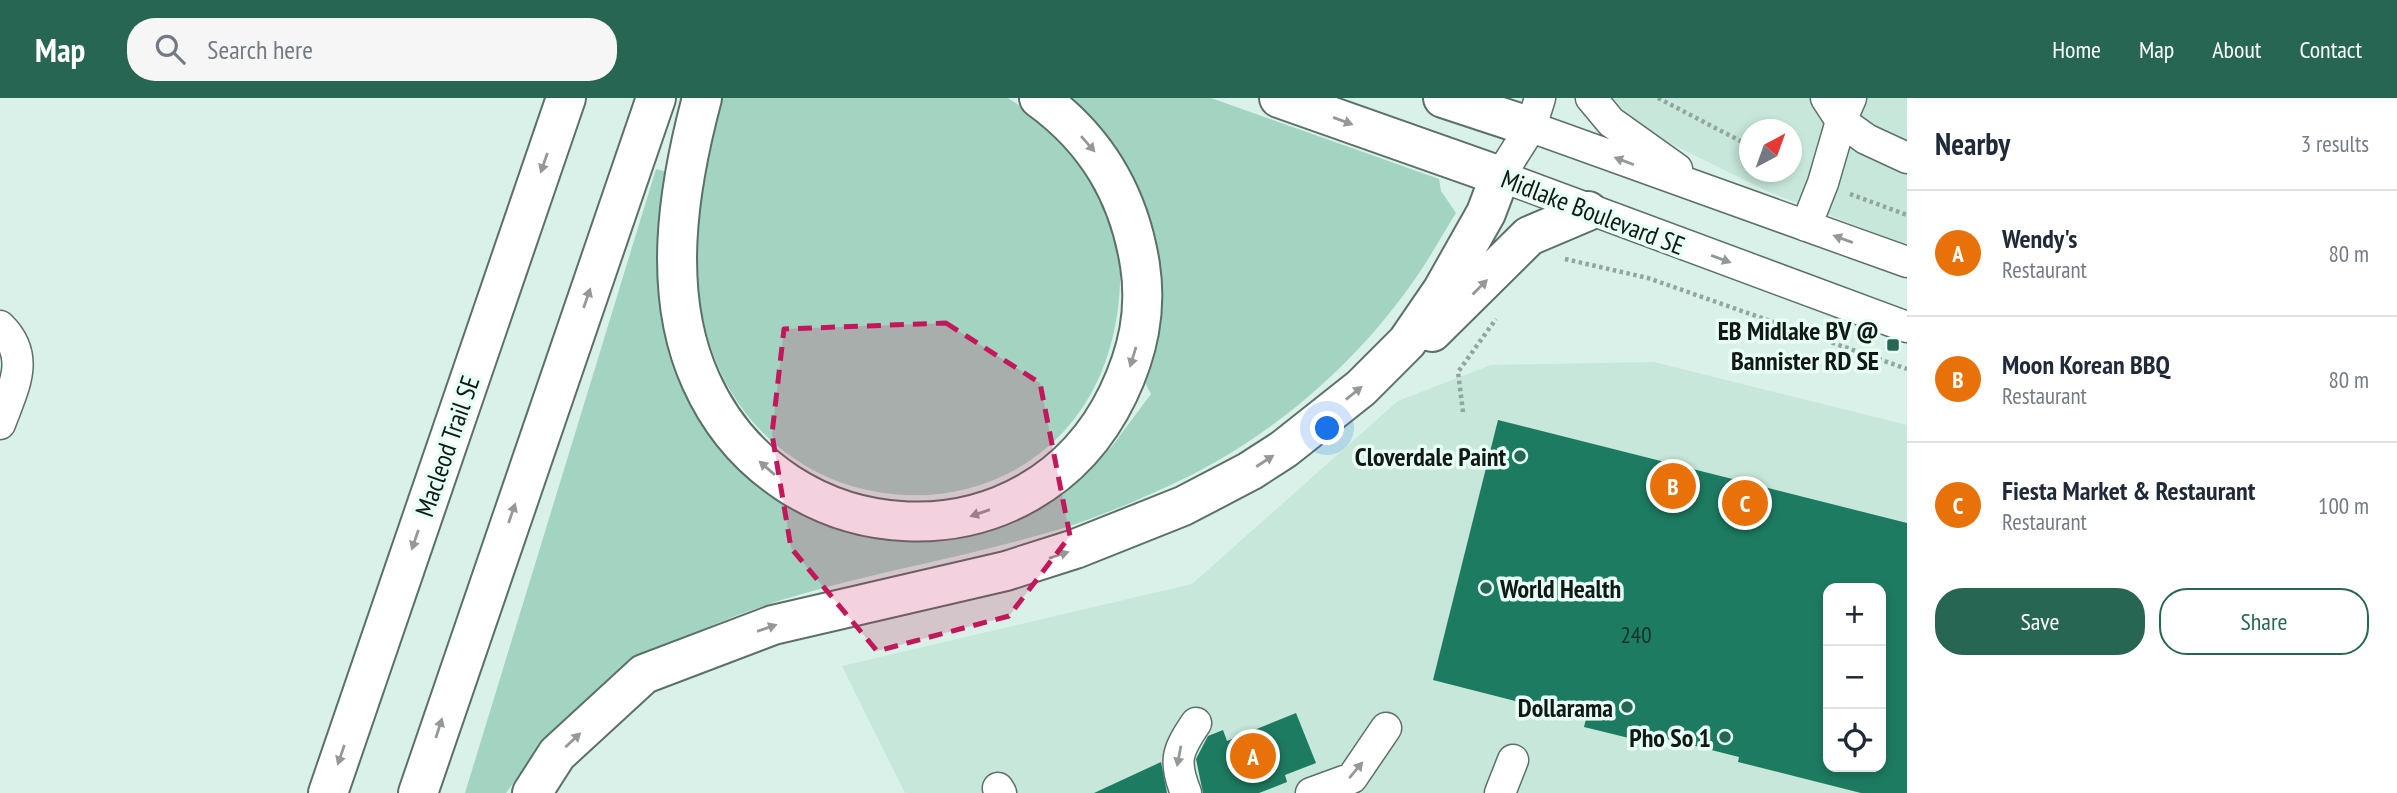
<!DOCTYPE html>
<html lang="en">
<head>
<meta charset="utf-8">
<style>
  body { margin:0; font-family:"PT Sans Narrow",sans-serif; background:#f6f6f7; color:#1f2937 }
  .controls { position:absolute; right:21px; bottom:21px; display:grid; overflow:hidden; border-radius:14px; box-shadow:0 4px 10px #0003 }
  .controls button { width:63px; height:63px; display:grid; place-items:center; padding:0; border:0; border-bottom:2px solid #e0e1e3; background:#fff; color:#1f2937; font:35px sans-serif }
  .compass { position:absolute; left:1739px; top:21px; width:63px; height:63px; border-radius:50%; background:#fff; box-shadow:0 4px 10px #0003; rotate:41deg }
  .you { position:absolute; left:1328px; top:331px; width:24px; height:24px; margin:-18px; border:5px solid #fff; border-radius:50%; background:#1a73e8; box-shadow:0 0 0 10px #1a73e833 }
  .badge { display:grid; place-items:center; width:46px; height:46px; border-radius:50%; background:#276652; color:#fff; font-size:23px; font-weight:700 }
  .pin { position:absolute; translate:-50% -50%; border:4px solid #fff; box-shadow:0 2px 7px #0006 }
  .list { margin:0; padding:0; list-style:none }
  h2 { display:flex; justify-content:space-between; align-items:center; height:91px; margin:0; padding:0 28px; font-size:30px }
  h2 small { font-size:23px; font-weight:400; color:#747a83 }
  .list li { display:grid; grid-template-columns:46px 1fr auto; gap:21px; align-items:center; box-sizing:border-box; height:126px; padding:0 28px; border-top:2px solid #e0e1e3 }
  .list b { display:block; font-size:26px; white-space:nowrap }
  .list p { margin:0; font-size:23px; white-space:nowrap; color:#747a83 }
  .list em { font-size:23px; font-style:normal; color:#747a83 }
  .actions { display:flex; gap:14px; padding:21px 28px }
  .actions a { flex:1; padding:16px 0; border:2px solid #276652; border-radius:28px; text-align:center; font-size:24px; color:#276652 }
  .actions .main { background:#276652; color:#fff }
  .icon { flex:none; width:38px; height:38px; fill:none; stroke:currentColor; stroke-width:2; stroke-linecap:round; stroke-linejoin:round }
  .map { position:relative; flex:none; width:1907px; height:695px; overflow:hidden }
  header { display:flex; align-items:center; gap:42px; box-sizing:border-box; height:98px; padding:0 35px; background:#276652; color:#fff }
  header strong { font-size:33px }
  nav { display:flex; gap:38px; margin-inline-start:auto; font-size:24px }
  .search { width:490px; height:63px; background:#f6f6f7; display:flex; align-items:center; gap:18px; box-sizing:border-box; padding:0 24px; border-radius:28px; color:#747a83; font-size:26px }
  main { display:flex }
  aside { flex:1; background:#fff }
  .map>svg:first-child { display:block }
</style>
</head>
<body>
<header>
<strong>Map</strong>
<div class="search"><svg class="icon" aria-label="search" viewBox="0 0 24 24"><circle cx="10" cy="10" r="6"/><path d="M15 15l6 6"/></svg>Search here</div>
<nav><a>Home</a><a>Map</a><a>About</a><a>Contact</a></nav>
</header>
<main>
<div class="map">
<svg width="1907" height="695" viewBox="0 0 1907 695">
  <rect width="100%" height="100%" fill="#d9f1e8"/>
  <path fill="#c6e7da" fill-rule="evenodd" d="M 1613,0 L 1907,0 L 1907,147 L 1769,94 L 1641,31 ZM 1750,32 L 1792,32 L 1792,74 L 1750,74 Z
    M 1654,264 L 1907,327 L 1907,695 L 905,695 L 842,568 L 1192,486 L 1398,303 L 1491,267 ZM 1828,490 L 1881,490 L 1881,669 L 1828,669 Z"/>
  <path fill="#a2d4c1" d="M 719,0 L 1008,0 C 1071,39 1124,108 1120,186 C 1108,466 731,467 698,193 C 691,128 705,64 719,0 Z
    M 1062,0 L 1211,0 L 1439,81 L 1441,93 L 1456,115 C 1441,139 1427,165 1410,188 C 1348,275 1260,348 1162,391 C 1124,408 1084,425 1043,436 C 911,474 768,488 648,560 C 592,594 544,643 506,695 L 465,695 L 656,71 L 668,74 L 684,271 L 828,420 L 1061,391 L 1094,367 L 1113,347 L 1151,296 L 1143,281 L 1155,197 Z"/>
  <path fill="#1d7b61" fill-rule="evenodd" d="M 1498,322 L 1907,425 L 1907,695 L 1861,695 L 1738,664 L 1739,659 L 1644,635 L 1641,643 L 1584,629 L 1586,621 L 1433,582 ZM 1828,490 L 1881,490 L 1881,669 L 1828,669 Z
    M 1296,615 L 1316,665 L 1285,677 L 1287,684 L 1259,695 L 1203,695 L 1196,661 L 1208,638 L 1223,632 L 1227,643 Z
    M 1161,664 L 1167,695 L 1094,695 Z"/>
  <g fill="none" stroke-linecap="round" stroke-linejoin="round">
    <defs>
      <path id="minor" d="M 1591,0 L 1611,24 L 1677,71
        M 1851,0 L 1841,23 L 1866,41 L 1907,60
        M 1531,29 L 1907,164
        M 1500,78 L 1907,229
        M 1500,78 L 1531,29 L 1540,0
        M 1806,128 L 1823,85 L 1841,23 L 1826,0
        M 0,228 C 32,259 13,290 0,326
        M 998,690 L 1001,695
        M 1186,695 C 1173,663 1177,653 1196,625
        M 1311,695 L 1352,680 L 1386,630
        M 1500,695 L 1513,662"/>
      <path id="major" d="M 1279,0 L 1500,78
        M 1443,0 L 1531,29"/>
      <path id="highway" d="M 702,0 C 678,90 661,195 701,283 C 781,461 1032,475 1118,296 C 1138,254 1147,213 1140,167 C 1129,97 1097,42 1039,0
        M 1432,234 L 1529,138 L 1588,113
        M 328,695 L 566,0
        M 418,695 L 656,0
        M 532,695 L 557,656 L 644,576 L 773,527 L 1006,473 L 1075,451 L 1183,408 L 1250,373 L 1284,351 L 1361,290 L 1407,244 L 1442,193 L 1486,115 L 1500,78"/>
    </defs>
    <use href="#minor" stroke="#5b7067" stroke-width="33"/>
    <use href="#major" stroke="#5b7067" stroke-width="42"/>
    <use href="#highway" stroke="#5b7067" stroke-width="42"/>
    <path stroke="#92a59e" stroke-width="4.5" stroke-dasharray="3.5 3.5" stroke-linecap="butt" d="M 1658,0 L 1750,48
      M 1850,96 L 1907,117
      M 1565,161 L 1648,180 L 1907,271
      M 1463,314 L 1458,274 L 1496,221"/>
    <use href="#minor" stroke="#fff" stroke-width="30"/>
    <use href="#major" stroke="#fff" stroke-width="38"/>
    <use href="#highway" stroke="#fff" stroke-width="38"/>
  </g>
  <defs><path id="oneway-solid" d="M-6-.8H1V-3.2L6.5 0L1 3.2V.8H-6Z" transform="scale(1.75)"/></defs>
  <g fill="#949896">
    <use href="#oneway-solid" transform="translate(1343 23) rotate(20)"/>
    <use href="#oneway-solid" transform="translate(1088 46) rotate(49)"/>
    <use href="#oneway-solid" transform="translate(1624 63) rotate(-159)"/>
    <use href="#oneway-solid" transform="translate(544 65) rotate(109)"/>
    <use href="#oneway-solid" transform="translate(1843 141) rotate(-160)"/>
    <use href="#oneway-solid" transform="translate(1721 161) rotate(20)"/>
    <use href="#oneway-solid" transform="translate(1480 189) rotate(-45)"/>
    <use href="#oneway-solid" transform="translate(587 200) rotate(-71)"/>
    <use href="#oneway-solid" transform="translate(1133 259) rotate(107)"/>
    <use href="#oneway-solid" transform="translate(1354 295) rotate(-39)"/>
    <use href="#oneway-solid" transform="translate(1265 363) rotate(-33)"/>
    <use href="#oneway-solid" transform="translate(767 370) rotate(-139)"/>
    <use href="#oneway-solid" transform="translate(512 415) rotate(-71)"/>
    <use href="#oneway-solid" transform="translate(980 415) rotate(161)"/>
    <use href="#oneway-solid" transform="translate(415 442) rotate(109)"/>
    <use href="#oneway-solid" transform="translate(1059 457) rotate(-18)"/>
    <use href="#oneway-solid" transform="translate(767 530) rotate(-19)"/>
    <use href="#oneway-solid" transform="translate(439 630) rotate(-72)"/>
    <use href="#oneway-solid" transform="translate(573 642) rotate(-43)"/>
    <use href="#oneway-solid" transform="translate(341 657) rotate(109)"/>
    <use href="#oneway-solid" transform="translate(1179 658) rotate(101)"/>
    <use href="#oneway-solid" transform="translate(1356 672) rotate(-50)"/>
  </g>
  <path fill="#c2185b" fill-opacity="0.2" stroke="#c2185b" stroke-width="5" stroke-dasharray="14 9" stroke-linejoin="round" d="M 946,225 L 1040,285 L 1070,438 L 1009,518 L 877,553 L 791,450 L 772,336 L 784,231 Z"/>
  <g fill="#276652" stroke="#e7fff5" stroke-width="2.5">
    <rect x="1886" y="240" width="14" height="14" rx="3.5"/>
    <circle cx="1520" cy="358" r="7"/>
    <circle cx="1486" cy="490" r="7"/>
    <circle cx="1627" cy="609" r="7"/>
    <circle cx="1725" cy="639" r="7"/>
  </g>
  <g text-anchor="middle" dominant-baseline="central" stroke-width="7" stroke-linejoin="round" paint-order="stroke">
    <g font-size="23" fill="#143229">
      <text x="1636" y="536">240</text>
    </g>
    <g font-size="26" fill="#111916" stroke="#e7fff5">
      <text transform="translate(1593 114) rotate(21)">Midlake Boulevard SE</text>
      <text transform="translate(447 348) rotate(-71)">Macleod Trail SE</text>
    </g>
    <g font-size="26" font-weight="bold" fill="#111916" stroke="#e7fff5" text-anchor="end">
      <text x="1879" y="232">EB Midlake BV @<tspan x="1879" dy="30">Bannister RD SE</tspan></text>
      <text x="1506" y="358">Cloverdale Paint</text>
      <text x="1500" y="490" text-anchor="start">World Health</text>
      <text x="1613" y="609">Dollarama</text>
      <text x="1711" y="639">Pho So 1</text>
    </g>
  </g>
</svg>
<div class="controls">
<button>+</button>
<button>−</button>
<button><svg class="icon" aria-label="locate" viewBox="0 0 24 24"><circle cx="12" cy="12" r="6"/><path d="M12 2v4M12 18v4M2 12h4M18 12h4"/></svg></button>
</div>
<svg class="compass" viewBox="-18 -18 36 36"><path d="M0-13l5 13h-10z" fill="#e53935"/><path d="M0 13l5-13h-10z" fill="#747a83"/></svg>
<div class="you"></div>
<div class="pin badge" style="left:1253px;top:658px;background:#e8710a">A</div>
<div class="pin badge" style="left:1673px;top:388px;background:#e8710a">B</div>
<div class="pin badge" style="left:1745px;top:405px;background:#e8710a">C</div>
</div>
<aside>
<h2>Nearby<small>3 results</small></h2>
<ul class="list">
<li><span class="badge" style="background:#e8710a">A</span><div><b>Wendy's</b><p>Restaurant</p></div><em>80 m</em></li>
<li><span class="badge" style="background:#e8710a">B</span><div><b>Moon Korean BBQ</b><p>Restaurant</p></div><em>80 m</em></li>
<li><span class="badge" style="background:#e8710a">C</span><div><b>Fiesta Market &amp; Restaurant</b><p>Restaurant</p></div><em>100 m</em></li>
</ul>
<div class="actions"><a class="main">Save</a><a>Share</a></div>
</aside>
</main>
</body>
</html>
